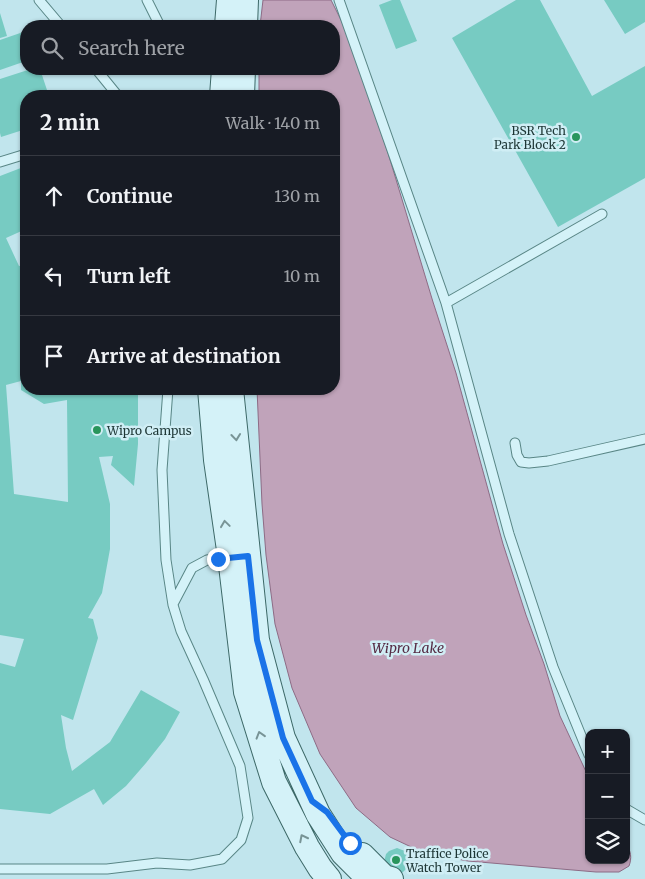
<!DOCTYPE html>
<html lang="en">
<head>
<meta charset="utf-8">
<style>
  body { margin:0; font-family:Merriweather,serif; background:#20242c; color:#f1f3f6 }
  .controls { position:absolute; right:15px; bottom:15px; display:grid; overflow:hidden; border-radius:10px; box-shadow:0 1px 4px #0004 }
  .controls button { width:45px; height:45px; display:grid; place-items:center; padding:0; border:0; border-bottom:1px solid #363941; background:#171b24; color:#f1f3f6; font:25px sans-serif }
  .stop { position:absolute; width:15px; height:15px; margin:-11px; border:4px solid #1a73e8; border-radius:50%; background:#fff }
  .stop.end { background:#1a73e8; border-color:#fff; box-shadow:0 1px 5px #0008 }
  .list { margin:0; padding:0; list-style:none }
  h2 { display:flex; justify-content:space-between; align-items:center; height:65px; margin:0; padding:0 20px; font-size:21px }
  h2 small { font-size:16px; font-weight:400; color:#9ea1a6 }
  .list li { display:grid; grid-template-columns:32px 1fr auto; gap:15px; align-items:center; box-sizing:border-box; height:80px; padding:0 20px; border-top:1px solid #363941 }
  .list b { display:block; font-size:19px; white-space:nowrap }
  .list em { font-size:16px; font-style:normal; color:#9ea1a6 }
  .icon { flex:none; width:28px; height:28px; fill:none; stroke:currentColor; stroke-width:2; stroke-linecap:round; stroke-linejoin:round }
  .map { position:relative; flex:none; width:645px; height:879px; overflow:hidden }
  .search { position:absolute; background:#171b24; box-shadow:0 1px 4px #0004; left:20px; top:20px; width:320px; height:55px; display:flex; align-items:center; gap:12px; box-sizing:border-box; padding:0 18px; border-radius:20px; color:#9ea1a6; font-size:19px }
  .panel { position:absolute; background:#171b24; box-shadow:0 1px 4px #0004; left:20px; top:90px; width:320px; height:305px; border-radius:20px }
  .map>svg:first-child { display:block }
</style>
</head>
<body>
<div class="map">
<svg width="645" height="879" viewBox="0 0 645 879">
  <rect width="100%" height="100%" fill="#c1e5ed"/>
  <path fill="#c0a3ba" stroke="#8d6b85" d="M 263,0 L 331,0 L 347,32 L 388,153 L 433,302 L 456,373 L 503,544 L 526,615 L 544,664 L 560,716 L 589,778 L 589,860 L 626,860 L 626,844 C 631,851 632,858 629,866 L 619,872 L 596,872 L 468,861 L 424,853 L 390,837 L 356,808 L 320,754 L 292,688 L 275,624 L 266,555 L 262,504 L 257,389 L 334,389 L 334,96 L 259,96 L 259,69 L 334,69 L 334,26 L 260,26 Z"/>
  <path fill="#77cbc2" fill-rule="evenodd" d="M 392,0 L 400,0 L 417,41 L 396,49 L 379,5 Z
    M 516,0 L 540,0 L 592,96 L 645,66 L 645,178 L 558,227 L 452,38 Z
    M 604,0 L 645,0 L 645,22 L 625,34 Z
    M 0,13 L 7,36 L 0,38 Z
    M 26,31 L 26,61 L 0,70 L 0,40 Z
    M 31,69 L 40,69 L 49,96 L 26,96 L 26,129 L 1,137 L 0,133 L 0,79 Z
    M 26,166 L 26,229 L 6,238 L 19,266 L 26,265 L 26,389 L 138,389 L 138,444 L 134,486 L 111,465 L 113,456 L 99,457 L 110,504 L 110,549 L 102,593 L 88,618 L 93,619 L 98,638 L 73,720 L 61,715 L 66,748 L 72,771 L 110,742 L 141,690 L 180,712 L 165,739 L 146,763 L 126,786 L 103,805 L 94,789 L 50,814 L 0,809 L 0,663 L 15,667 L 24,639 L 0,635 L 0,176 ZM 21,381 L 21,390 L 44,404 L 67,400 L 68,502 L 14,494 L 6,385 Z
    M 397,848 L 405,851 L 409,858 L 409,866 L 403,872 L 399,874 L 384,862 L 386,854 L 389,851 Z"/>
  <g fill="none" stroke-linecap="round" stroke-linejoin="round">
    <defs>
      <path id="lane" d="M 39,0 L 61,26
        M 147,0 L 160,26
        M 339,0 L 446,303 L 509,534 L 553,667 L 589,755
        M 96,69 L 118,96
        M 0,162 L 26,154
        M 446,303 L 602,214
        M 515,443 L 517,455 L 521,462 L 529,463 L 548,461 L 645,439
        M 173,604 L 192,568 L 207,560 L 228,557
        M 626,809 L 645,820
        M 0,869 L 107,869 L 157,863 L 190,865 L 222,859 L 241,840 L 248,818 L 240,766 L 203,679 L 181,631 L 173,605 L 166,560 L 162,470 L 168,389"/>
      <path id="secondary" d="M 227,26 L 229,0
        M 245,26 L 246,0
        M 222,96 L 224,69
        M 242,96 L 243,69
        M 210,389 L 216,460 L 230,557 L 246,692 L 274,782 L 307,847 L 320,868 L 329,879
        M 231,389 L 257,640 L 283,738 L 318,814 L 343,853 L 369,879
        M 362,855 L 384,877 L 391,879"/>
    </defs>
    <use href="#lane" stroke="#598686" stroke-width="11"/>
    <use href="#secondary" stroke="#3c6867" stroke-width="26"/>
    <use href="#lane" stroke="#d4f2f8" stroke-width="9"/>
    <use href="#secondary" stroke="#d4f2f8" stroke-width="24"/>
  </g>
  <defs><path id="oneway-chevron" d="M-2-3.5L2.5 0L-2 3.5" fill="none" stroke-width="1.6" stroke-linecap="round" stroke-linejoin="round" transform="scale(1.25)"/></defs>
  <g stroke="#789496">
    <use href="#oneway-chevron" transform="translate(236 437) rotate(84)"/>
    <use href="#oneway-chevron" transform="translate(225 524) rotate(-98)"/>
    <use href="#oneway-chevron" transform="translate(260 735) rotate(-107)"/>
    <use href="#oneway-chevron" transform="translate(303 838) rotate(-117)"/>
  </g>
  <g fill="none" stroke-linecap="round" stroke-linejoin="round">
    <path stroke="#1a73e8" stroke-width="6" d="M 218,559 L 248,556 L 257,640 L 283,738 L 312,801 L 327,812 L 350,843"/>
  </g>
  <g fill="#29955c" stroke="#d0eef5" stroke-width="2">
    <circle cx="576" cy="137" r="5"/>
    <circle cx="97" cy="430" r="5"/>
    <circle cx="396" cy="860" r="5"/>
  </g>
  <g text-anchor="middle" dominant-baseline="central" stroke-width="5" stroke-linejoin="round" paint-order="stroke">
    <g font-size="12" fill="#1d3635" stroke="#d0eef5" text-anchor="start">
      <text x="566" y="130" text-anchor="end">BSR Tech<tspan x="566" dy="14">Park Block 2</tspan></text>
      <text x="107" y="430">Wipro Campus</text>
      <text x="406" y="853">Traffice Police<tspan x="406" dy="14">Watch Tower</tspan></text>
    </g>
    <g font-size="14" font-style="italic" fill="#562c45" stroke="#d0eef5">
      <text x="408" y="648">Wipro Lake</text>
    </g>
  </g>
</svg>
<div class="controls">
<button>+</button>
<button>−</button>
<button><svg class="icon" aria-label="layers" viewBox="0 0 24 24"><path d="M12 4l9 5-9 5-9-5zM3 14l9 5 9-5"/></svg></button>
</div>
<div class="stop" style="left:350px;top:843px"></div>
<div class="stop end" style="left:218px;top:559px"></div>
<div class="search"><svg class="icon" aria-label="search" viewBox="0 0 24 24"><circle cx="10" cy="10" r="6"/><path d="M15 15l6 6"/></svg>Search here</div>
<section class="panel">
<h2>2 min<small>Walk · 140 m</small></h2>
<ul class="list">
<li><svg class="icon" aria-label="ahead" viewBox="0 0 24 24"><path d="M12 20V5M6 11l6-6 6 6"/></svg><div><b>Continue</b></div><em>130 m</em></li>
<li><svg class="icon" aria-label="left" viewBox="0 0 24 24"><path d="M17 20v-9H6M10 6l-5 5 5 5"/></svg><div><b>Turn left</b></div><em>10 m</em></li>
<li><svg class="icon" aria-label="arrive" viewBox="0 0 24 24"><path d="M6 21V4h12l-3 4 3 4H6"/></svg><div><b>Arrive at destination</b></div></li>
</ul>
</section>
</div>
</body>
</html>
